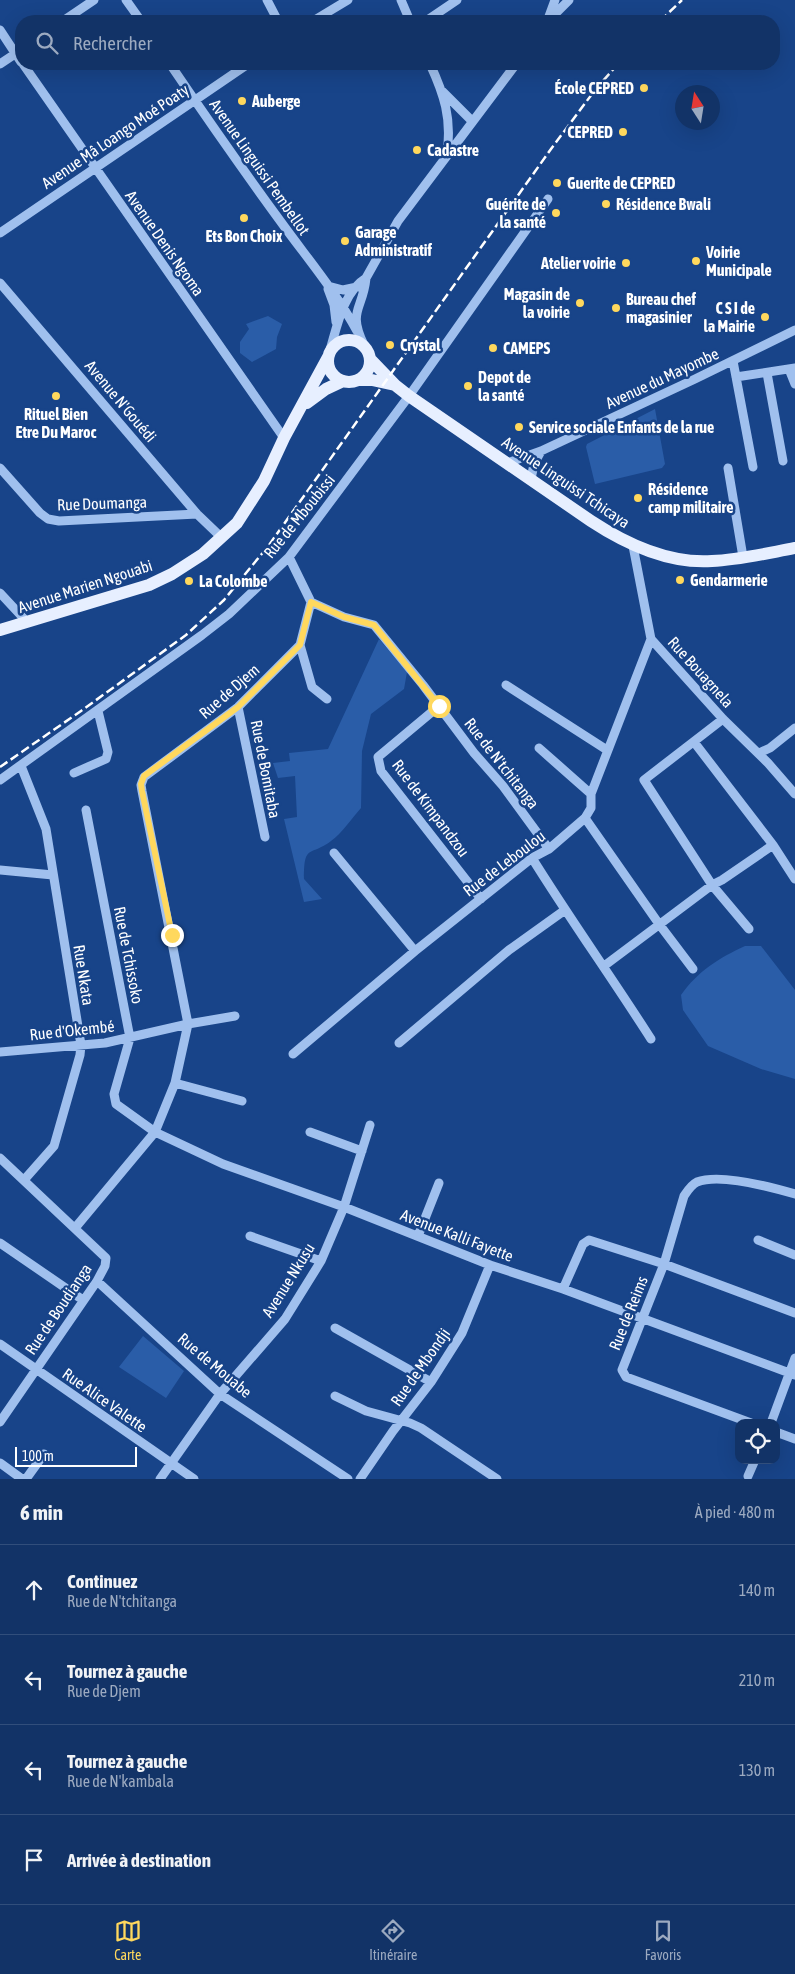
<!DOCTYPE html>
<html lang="fr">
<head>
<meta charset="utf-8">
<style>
  body { margin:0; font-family:"Asap Condensed",sans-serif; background:#1b3b6d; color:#f1f3f6 }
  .controls { position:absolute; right:15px; bottom:15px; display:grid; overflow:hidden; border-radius:10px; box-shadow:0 5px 20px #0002 }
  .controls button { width:45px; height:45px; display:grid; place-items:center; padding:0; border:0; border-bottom:1px solid #314e7b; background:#123367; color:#f1f3f6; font:25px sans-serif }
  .compass { position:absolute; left:675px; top:85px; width:45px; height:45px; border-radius:50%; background:#123367; box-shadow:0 5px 20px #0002; rotate:348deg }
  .scale { position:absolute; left:15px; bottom:12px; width:122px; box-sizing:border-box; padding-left:5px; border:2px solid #fff; border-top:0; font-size:14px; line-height:18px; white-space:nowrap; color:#fff; -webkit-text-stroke:4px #184489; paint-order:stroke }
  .stop { position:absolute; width:15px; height:15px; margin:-11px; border:4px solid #ffd85d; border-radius:50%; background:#fff }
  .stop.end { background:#ffd85d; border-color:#fff; box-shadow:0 1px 5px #0008 }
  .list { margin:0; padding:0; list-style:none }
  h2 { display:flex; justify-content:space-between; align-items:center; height:65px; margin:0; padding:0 20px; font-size:21px }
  h2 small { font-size:16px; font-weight:400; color:#9caac0 }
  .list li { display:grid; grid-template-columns:32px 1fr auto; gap:15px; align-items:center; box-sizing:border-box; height:90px; padding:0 20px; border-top:1px solid #314e7b }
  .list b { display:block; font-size:19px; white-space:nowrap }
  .list p { margin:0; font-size:16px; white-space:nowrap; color:#9caac0 }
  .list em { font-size:16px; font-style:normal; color:#9caac0 }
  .icon { flex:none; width:28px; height:28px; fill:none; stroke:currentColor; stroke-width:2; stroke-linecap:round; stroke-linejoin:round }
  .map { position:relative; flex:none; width:795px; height:1479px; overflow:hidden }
  .search { position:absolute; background:#123367; box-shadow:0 5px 20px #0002; left:15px; right:15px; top:15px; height:55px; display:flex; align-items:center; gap:12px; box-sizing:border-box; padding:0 18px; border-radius:20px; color:#9caac0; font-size:19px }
  .sheet { height:425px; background:#123367 }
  nav { display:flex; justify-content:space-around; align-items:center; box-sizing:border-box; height:70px; border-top:1px solid #314e7b; background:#123367; font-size:14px; color:#9caac0 }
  nav a { display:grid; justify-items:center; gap:2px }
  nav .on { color:#ffd85d }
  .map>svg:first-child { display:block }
</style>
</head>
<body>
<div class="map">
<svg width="795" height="1479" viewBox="0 0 795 1479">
  <rect width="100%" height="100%" fill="#184489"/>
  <path fill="#2a5da8" d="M 268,316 L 282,324 L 277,337 L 276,349 L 252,362 L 240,353 L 240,342 L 249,329 L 246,324 Z
    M 655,409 L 665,464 L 662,468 L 595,484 L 586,447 L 587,444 Z
    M 379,639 L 407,672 L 404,689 L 371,714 L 362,751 L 361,808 C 352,818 342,833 331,841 C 310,857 304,843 304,879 L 322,899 L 304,902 L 284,819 L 297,817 L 295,776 L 278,778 L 273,763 L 290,761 L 289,753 L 328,749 Z
    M 745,946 L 761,946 L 795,990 L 795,1079 L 761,1069 L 708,1046 L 683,1010 L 681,995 C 698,971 719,958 745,946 Z
    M 143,1336 L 184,1371 L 166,1398 L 119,1367 Z"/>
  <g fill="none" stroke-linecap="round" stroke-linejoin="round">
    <path stroke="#a0c0ee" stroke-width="9" d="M 126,0 L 141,21
      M 267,0 L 278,21
      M 401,0 L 410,21
      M 548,19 L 555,0
      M 63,21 L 94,0
      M 313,21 L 348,0
      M 426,21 L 457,0
      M 548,21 L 569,0
      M 0,30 L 21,62
      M 0,64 L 21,50
      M 23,64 L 284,438
      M 170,64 C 206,117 243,170 281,222 C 307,258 336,292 357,331
      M 430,64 C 444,94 452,119 447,152
      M 441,90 L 472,121
      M 0,233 L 248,64
      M 0,283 L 197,514 L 221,537
      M 328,286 L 343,290 L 357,287
      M 328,289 L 334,305 L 336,322
      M 364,345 C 347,310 363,310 366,278
      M 330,350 C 337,327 343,292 366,278 L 398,221 L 516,64
      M 733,361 L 753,467
      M 789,369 L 795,384
      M 767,373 L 783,461
      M 736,377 L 795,368
      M 507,463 L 541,451 L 695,379 L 795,330
      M 0,468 L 40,513 L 48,519 L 59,521 L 197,514
      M 728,468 L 743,557
      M 531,479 L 534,464 L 541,451
      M 633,546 L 651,639 L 723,719 L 768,763 L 795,794
      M 289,557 L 311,602 L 344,617 L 374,625 L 423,685 L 474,753 L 503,786 L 549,849
      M 0,593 L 27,622
      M 300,645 L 312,687 L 327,699
      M 506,685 L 607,750
      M 439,706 L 378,757 L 381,771 L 481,899
      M 238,707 L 265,837
      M 723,719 L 644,780 L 712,885 L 749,929
      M 694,742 L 773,845 L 795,879
      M 539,748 L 591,794
      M 759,753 L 770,748 L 795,728
      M 21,766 L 46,829 L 81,1045 L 80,1055 L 54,1146 L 24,1180
      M 74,773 L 106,759 L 108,752 L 98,711
      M 0,780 L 202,635 L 229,614 L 289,557 L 409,396 L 548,199
      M 86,810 L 130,1038 L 114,1094 L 116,1104 L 155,1132 L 223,1164 L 344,1207 L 490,1265 L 563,1289 L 795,1375
      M 585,818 L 659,924 L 693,969
      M 334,853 L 415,951
      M 532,858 C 570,919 612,978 651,1039
      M 0,870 L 53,875
      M 604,966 L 712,885 L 722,880 L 773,845
      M 399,1043 L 509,950 L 565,910
      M 0,1052 L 105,1043 L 188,1024 L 235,1016
      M 293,1054 L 415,951 L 532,858 L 549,849 L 585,818 L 591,808 L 591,794 L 651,639
      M 175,1083 L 242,1101
      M 310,1132 L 362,1151
      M 0,1158 L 106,1258 L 105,1266 L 97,1281 L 0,1422
      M 75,1228 L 155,1132 L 175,1083 L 188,1024 L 142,791 L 141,785 L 144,777 L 238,707 L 300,645 L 311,602
      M 250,1236 L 321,1261
      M 418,1236 L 439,1183
      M 758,1240 L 795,1255
      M 0,1243 L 83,1300
      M 97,1281 L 220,1394 L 348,1479
      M 563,1289 L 583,1244 L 589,1240 L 664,1264 L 795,1313
      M 335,1328 L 431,1382
      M 0,1344 L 194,1479
      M 335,1396 L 366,1411 L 410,1423 L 421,1428 L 497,1479
      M 751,1423 L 626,1377 L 622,1370 L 664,1264 L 684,1196 C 688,1190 691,1185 697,1182 C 720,1173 771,1187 795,1194
      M 771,1423 L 795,1358
      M 776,1432 L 795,1439
      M 0,1463 L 22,1479
      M 748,1476 L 755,1460
      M 26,1479 L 44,1454
      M 160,1479 L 220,1394 L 285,1319 L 321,1261 L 344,1207 L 370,1125
      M 360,1479 L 393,1431 L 431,1382 L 462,1333 L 490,1265"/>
    <path stroke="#e7efff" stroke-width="12" d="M328 361a21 21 0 1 1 42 0a21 21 0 1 1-42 0Z
      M 371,360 L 395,385 L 409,396 L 591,521 C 626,544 669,564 712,561 C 739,560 768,553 795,548
      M 359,380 L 372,380 L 395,385
      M 307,403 L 326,389 L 343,381
      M 0,630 L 149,585 L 172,574 L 203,554 L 237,523 L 264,481 L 284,438 L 328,357"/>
    <path stroke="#fff" stroke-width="2.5" stroke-dasharray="9 4" stroke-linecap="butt" d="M 660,21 L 682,0
      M 0,767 L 81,711 L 186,635 L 224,600 L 269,545 L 551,149 L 595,90 L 618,64"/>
  </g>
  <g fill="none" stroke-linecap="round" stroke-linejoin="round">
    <path stroke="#ffd85d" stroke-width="6" d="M 172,935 L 142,791 L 141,784 L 144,776 L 238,707 L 300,645 L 311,602 L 344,617 L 374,625 L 439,706"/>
  </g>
  <g fill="#ffd85d" stroke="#184489" stroke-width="2">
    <circle cx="644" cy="88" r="5"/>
    <circle cx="242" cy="101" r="5"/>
    <circle cx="623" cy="132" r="5"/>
    <circle cx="417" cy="150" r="5"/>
    <circle cx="557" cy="183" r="5"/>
    <circle cx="606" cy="204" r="5"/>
    <circle cx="556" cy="213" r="5"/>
    <circle cx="244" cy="218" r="5"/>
    <circle cx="345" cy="241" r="5"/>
    <circle cx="696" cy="261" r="5"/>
    <circle cx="626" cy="263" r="5"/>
    <circle cx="580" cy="303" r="5"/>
    <circle cx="616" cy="308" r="5"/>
    <circle cx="765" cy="317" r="5"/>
    <circle cx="390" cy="345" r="5"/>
    <circle cx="493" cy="348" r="5"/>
    <circle cx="468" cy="386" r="5"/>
    <circle cx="56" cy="396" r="5"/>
    <circle cx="519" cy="427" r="5"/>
    <circle cx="638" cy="498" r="5"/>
    <circle cx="680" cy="580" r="5"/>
    <circle cx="189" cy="581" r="5"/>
  </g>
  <g text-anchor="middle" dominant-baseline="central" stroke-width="5" stroke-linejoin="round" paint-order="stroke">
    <g font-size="16" font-weight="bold" fill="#fff" stroke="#184489" text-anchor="start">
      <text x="634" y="88" text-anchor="end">École CEPRED</text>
      <text x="252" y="101">Auberge</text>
      <text x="613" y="132" text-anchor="end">CEPRED</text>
      <text x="427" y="150">Cadastre</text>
      <text x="567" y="183">Guerite de CEPRED</text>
      <text x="546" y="204" text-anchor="end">Guérite de<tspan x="546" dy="18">la santé</tspan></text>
      <text x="616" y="204">Résidence Bwali</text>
      <text x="355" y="232">Garage<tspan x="355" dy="18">Administratif</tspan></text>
      <text x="244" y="236" text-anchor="middle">Ets Bon Choix</text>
      <text x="706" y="252">Voirie<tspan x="706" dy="18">Municipale</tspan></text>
      <text x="616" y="263" text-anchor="end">Atelier voirie</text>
      <text x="570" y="294" text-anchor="end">Magasin de<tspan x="570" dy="18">la voirie</tspan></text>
      <text x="626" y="299">Bureau chef<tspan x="626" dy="18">magasinier</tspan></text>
      <text x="755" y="308" text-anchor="end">C S I de<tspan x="755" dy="18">la Mairie</tspan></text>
      <text x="400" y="345">Crystal</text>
      <text x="503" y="348">CAMEPS</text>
      <text x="478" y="377">Depot de<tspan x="478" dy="18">la santé</tspan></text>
      <text x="56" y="414" text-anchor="middle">Rituel Bien<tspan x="56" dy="18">Etre Du Maroc</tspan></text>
      <text x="529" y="427">Service sociale Enfants de la rue</text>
      <text x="648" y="489">Résidence<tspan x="648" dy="18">camp militaire</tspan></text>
      <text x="690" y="580">Gendarmerie</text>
      <text x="199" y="581">La Colombe</text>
    </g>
    <g font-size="16" fill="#fff" stroke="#184489">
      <text transform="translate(115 136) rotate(-34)">Avenue Mâ Loango Moé Poaty</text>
      <text transform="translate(260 167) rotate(55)">Avenue Linguissi Pembellot</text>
      <text transform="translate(165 243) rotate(55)">Avenue Denis Ngoma</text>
      <text transform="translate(662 378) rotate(-25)">Avenue du Mayombe</text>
      <text transform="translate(121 401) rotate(50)">Avenue N'Gouédi</text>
      <text transform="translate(566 482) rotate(34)">Avenue Linguissi Tchicaya</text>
      <text transform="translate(102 503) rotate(-2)">Rue Doumanga</text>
      <text transform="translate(299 516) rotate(-51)">Rue de Mboubissi</text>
      <text transform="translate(85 586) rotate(-18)">Avenue Marien Ngouabi</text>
      <text transform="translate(701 672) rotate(48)">Rue Bouagnela</text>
      <text transform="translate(229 691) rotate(-41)">Rue de Djem</text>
      <text transform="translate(502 763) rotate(52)">Rue de N'tchitanga</text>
      <text transform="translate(266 769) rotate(79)">Rue de Bomitaba</text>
      <text transform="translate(431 808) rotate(53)">Rue de Kimpandzou</text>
      <text transform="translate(504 863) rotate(-37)">Rue de Leboulou</text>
      <text transform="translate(129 955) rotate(79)">Rue de Tchissoko</text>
      <text transform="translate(84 975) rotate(81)">Rue Nkata</text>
      <text transform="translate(72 1030) rotate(-6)">Rue d'Okembé</text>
      <text transform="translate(457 1235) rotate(21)">Avenue Kalli Fayette</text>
      <text transform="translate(288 1280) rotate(-58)">Avenue Nkusu</text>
      <text transform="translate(58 1309) rotate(-56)">Rue de Boudianga</text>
      <text transform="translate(628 1313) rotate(-68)">Rue de Reims</text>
      <text transform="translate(215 1365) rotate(40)">Rue de Mouabe</text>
      <text transform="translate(420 1367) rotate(-55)">Rue de Mbondji</text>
      <text transform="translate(105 1400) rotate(35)">Rue Alice Valette</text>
    </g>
  </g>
</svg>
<div class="controls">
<button><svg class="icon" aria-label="locate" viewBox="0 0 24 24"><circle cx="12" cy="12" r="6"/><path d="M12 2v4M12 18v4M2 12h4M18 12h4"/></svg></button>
</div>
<svg class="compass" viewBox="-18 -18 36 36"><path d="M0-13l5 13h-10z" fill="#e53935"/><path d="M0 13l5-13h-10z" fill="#9caac0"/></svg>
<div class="scale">100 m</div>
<div class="stop" style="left:439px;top:706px"></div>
<div class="stop end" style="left:172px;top:935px"></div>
<div class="search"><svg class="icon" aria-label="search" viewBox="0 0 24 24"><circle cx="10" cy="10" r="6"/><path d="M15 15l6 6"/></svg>Rechercher</div>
</div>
<section class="sheet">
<h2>6 min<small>À pied · 480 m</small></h2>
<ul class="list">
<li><svg class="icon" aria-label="ahead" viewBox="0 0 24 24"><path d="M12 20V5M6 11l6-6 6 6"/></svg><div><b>Continuez</b><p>Rue de N'tchitanga</p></div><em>140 m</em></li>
<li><svg class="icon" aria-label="left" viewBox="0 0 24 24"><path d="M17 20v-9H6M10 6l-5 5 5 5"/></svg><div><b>Tournez à gauche</b><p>Rue de Djem</p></div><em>210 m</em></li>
<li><svg class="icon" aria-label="left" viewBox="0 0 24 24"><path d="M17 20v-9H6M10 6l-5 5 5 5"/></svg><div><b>Tournez à gauche</b><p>Rue de N'kambala</p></div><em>130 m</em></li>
<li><svg class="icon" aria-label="arrive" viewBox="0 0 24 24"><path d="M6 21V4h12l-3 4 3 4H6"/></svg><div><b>Arrivée à destination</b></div></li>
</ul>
</section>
<nav>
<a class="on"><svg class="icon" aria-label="map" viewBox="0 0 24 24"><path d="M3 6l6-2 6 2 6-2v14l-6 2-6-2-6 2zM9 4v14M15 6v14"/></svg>Carte</a>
<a><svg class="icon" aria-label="directions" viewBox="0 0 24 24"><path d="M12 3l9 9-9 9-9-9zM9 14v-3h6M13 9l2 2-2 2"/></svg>Itinéraire</a>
<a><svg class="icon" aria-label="saved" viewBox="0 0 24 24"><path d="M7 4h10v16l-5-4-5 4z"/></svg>Favoris</a>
</nav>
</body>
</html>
